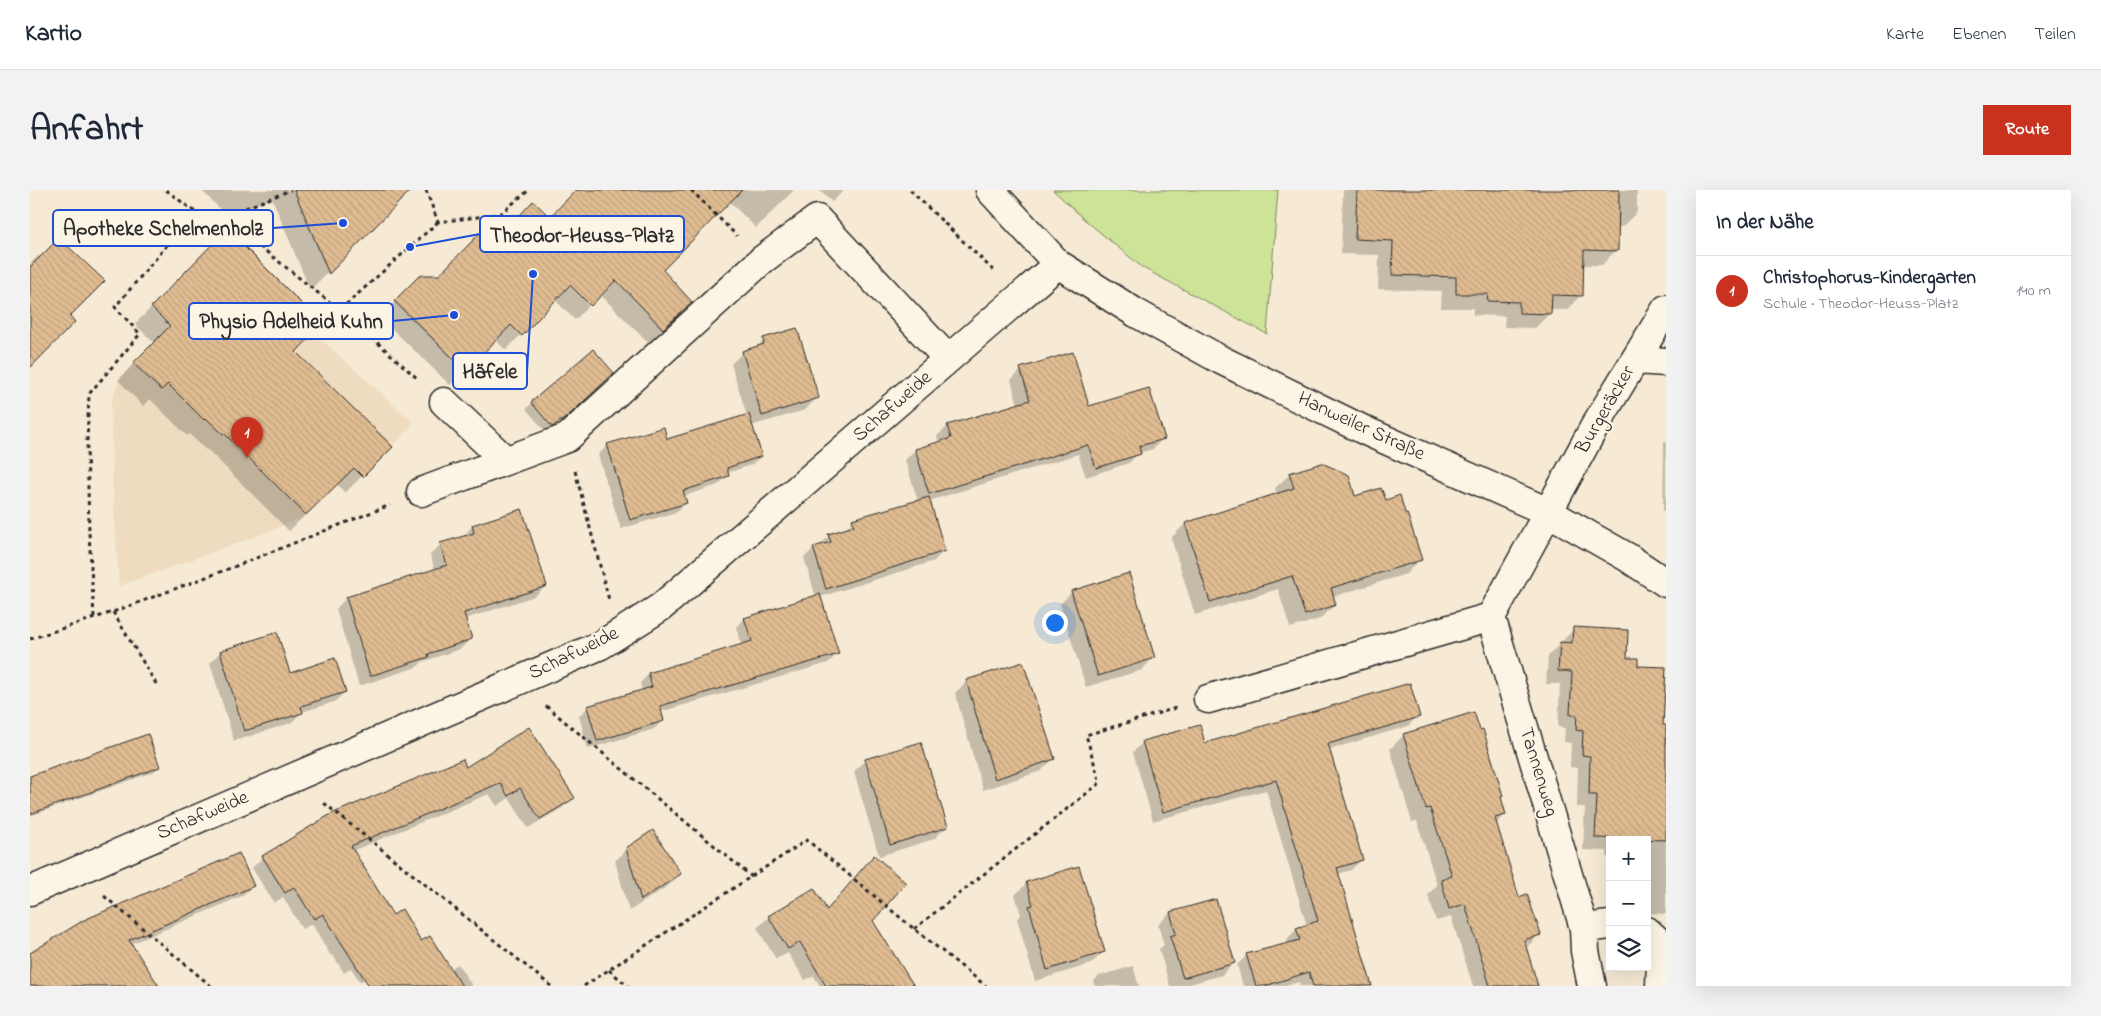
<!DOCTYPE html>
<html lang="de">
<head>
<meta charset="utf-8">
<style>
  body { margin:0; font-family:"Indie Flower",sans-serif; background:#f2f2f3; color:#1f2937 }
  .controls { position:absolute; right:15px; bottom:15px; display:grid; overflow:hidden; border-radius:0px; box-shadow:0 5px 20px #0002 }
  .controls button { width:45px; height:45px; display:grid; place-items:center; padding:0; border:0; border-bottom:1px solid #e0e1e3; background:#fff; color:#1f2937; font:25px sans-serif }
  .you { position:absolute; left:1024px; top:432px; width:18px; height:18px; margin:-12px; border:4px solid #fff; border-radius:50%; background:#1a73e8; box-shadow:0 0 0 8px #1a73e833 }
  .badge { display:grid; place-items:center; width:32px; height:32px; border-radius:50%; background:#c8321e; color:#fff; font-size:16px; font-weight:700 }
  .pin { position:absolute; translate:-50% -41px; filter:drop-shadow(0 1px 2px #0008) }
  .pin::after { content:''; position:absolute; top:26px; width:18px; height:15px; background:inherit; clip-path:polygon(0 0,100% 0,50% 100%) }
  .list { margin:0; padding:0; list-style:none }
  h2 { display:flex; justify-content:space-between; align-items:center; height:65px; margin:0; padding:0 20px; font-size:21px }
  h2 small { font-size:16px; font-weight:400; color:#747a83 }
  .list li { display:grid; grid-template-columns:32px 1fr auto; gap:15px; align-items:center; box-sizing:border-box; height:70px; padding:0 20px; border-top:1px solid #e0e1e3 }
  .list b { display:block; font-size:19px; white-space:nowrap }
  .list p { margin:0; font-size:16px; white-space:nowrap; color:#747a83 }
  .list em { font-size:16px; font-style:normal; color:#747a83 }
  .icon { flex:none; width:28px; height:28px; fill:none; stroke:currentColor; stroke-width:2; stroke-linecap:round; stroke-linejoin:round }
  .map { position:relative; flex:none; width:1636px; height:796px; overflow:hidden; border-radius:0px }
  header { display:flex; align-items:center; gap:30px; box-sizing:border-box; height:70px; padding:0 25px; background:#fff; border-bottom:1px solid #e0e1e3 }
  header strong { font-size:24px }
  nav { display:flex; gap:28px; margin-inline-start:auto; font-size:18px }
  .intro { display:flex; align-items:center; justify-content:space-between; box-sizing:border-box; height:120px; padding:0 30px }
  h1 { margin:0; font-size:35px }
  .button { padding:12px 22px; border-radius:0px; background:#c8321e; color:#fff; font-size:18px; font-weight:700 }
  main { display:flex; gap:30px; padding:0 30px }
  aside { flex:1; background:#fff; border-radius:0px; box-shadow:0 5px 20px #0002 }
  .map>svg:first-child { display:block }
</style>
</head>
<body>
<header>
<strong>Kartio</strong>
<nav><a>Karte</a><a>Ebenen</a><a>Teilen</a></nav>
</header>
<div class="intro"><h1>Anfahrt</h1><a class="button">Route</a></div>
<main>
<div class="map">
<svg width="1636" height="796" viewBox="0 0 1636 796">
  <defs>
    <pattern id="building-back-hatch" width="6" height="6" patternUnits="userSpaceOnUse" patternTransform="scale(1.25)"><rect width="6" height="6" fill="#e0bc92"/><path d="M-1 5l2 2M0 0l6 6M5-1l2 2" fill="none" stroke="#c0a27e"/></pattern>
  </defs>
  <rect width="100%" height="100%" fill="#f6ead4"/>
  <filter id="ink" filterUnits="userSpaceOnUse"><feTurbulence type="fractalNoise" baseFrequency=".02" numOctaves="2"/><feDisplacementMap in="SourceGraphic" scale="10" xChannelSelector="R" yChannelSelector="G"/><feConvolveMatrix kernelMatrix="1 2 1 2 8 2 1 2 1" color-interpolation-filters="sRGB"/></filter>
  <g filter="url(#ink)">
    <path fill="#efdcc0" d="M 284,143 L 384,233 L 333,287 L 324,279 L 276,325 L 238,342 L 89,396 L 82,287 L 81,213 L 88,192 L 103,173 L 131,200 L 137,194 L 174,230 L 186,218 L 204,225 Z"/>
    <path fill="#cde398" stroke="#7c8762" d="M 1023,0 L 1248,0 L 1237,144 L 1113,78 L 1055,30 Z"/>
    <path fill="#0003" d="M 171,0 L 357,0 L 364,16 L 280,100 L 242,8 L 197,26 Z
      M 567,0 L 764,0 L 726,38 L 699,11 L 631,80 L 661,112 L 618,153 L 570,104 L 545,130 L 525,110 L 476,160 L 465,150 L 420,195 L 350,127 L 390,86 L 409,86 L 466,43 L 481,26 L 519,29 Z
      M 789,0 L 814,0 L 802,12 Z
      M 1313,0 L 1607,0 L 1607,22 L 1592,37 L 1587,37 L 1586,60 L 1572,75 L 1552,75 L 1551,105 L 1537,120 L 1520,120 L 1520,123 L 1505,138 L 1474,137 L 1475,126 L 1443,125 L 1443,118 L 1411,118 L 1412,101 L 1348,99 L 1349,65 L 1311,64 Z
      M 197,41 L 271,132 L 264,162 L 361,257 L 315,303 L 307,294 L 259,341 L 177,259 L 176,260 L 159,244 L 157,246 L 120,209 L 113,216 L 88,190 L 124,153 L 105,134 Z
      M 9,65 L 38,126 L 0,176 L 0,74 Z
      M 734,150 L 787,208 L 775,220 L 721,236 L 731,266 L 721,275 L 697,283 L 698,286 L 688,295 L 654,306 L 656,313 L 646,322 L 591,339 L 568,265 L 578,255 L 636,250 L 717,226 L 701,174 L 713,162 L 724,159 Z
      M 991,180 L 1058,217 L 1133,248 L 1123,259 L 1109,263 L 1099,273 L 1056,287 L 1048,264 L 899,311 L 914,361 L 904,371 L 790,407 L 807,464 L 798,473 L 630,522 L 633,530 L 624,539 L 558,559 L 549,526 L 558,517 L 612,501 L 610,493 L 619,484 L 712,455 L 706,437 L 715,429 L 786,407 L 774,368 L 784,358 L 789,357 L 799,345 L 813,341 L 823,331 L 888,311 L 875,270 L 885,260 L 909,253 L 907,246 L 918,236 L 988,215 L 981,190 Z
      M 577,189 L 530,232 L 516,242 L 496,219 L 502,213 Z
      M 1636,250 L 1636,322 L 1633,321 L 1634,252 Z
      M 1260,284 L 1324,307 L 1355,311 L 1390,369 L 1376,384 L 1302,407 L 1305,415 L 1290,429 L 1260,438 L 1248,399 L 1165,425 L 1141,348 L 1155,334 L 1247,305 L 1245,298 Z
      M 442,336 L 516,396 L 505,406 L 435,429 L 441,449 L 430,459 L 392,472 L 387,477 L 329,496 L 306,419 L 316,408 L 405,380 L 400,365 L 411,354 L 432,348 Z
      M 1042,402 L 1123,468 L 1112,480 L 1056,497 L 1030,414 Z
      M 1544,439 L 1607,477 L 1632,536 L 1636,536 L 1636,724 L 1617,723 L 1617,650 L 1580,650 L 1580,668 L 1577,667 L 1577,661 L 1553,660 L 1555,617 L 1547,617 L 1548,578 L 1540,577 L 1541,553 L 1534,552 L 1535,538 L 1528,537 L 1530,494 L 1516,494 L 1518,466 Z
      M 246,443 L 259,484 L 315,502 L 304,512 L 272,522 L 261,533 L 204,551 L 180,473 L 190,462 Z
      M 937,491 L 1023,569 L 1011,581 L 953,600 L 925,503 Z
      M 1443,523 L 1475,625 L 1466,634 L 1488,708 L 1509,745 L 1495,759 L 1506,796 L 1443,796 L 1421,727 L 1406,731 L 1398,705 L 1407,695 L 1387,631 L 1382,632 L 1360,559 L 1373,546 Z
      M 1388,526 L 1378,536 L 1298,560 L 1331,670 L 1321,680 L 1308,684 L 1341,796 L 1270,796 L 1269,792 L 1255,796 L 1213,796 L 1207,775 L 1217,765 L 1258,754 L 1257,749 L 1267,739 L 1277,736 L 1236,600 L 1123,631 L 1103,562 L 1113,552 L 1174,554 Z
      M 891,553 L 916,637 L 904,649 L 849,666 L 824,582 L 835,570 Z
      M 128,577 L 123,582 L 0,626 L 0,588 Z
      M 436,579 L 543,607 L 532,618 L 498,638 L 479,608 L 467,616 L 459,604 L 322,661 L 362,726 L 420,779 L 428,774 L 442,796 L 345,796 L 339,786 L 330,792 L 321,778 L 314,783 L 303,765 L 301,766 L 282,734 L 272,739 L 253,707 L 244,713 L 222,678 L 233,667 Z
      M 597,659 L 650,684 L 638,696 L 599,721 L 585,671 Z
      M 844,667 L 841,731 L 882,796 L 790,796 L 784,786 L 775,790 L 758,763 L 746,769 L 727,738 L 739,727 L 796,721 Z
      M 997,693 L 1073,762 L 1061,774 L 1005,791 L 987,729 L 991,725 L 985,705 Z
      M 222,696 L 212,706 L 101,754 L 127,796 L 21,796 L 3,767 Z
      M 1185,710 L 1204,773 L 1192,785 L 1153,796 L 1140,796 L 1129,759 L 1134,755 L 1128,735 L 1140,723 Z
      M 1103,776 L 1109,796 L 1065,796 L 1063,792 L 1069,786 Z"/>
    <path fill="url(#building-back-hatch)" stroke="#2b2b2b" d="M 264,0 L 381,0 L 299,84 Z
      M 546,0 L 712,0 L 633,80 L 662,112 L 633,139 L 586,90 L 561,116 L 540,95 L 492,146 L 481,135 L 436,181 L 364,111 L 390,85 L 409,85 L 451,42 L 481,41 L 481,25 L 490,25 L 503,11 L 520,27 Z
      M 1327,0 L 1589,0 L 1588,61 L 1554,60 L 1553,106 L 1522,105 L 1521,124 L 1489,123 L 1489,112 L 1457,111 L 1458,104 L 1426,104 L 1426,87 L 1362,85 L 1363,51 L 1325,49 Z
      M 197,39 L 281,123 L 273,132 L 284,143 L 266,162 L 363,257 L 333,287 L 324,278 L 276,325 L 194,243 L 193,244 L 176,228 L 174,230 L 138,194 L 131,200 L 103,173 L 140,136 L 121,117 Z
      M 29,48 L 75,91 L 40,126 L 45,132 L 0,178 L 0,77 Z
      M 767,138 L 789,208 L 732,226 L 712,161 L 734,154 L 733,148 Z
      M 563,159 L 584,183 L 537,227 L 522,237 L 501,212 Z
      M 1043,162 L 1059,216 L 1119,198 L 1135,249 L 1109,256 L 1111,264 L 1066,278 L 1058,255 L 899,304 L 885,259 L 921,248 L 917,235 L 1000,210 L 990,178 Z
      M 719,224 L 732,266 L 697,278 L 699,286 L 653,301 L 657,313 L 600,330 L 577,254 L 634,237 L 637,249 Z
      M 1292,273 L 1319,285 L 1325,306 L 1351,298 L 1356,310 L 1370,305 L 1375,323 L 1377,323 L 1392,370 L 1301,398 L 1306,415 L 1275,425 L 1262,386 L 1180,412 L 1155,333 L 1264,298 L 1259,283 Z
      M 899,307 L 915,361 L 796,399 L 783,357 L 801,352 L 798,344 L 824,336 L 822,329 Z
      M 492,319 L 517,396 L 434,423 L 442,449 L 398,464 L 399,467 L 340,486 L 316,407 L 417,375 L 410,353 L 444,343 L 442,335 Z
      M 1099,383 L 1125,468 L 1068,486 L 1041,401 Z
      M 790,404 L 809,464 L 630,516 L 634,531 L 567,551 L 557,516 L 622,497 L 618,483 L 722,451 L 714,428 Z
      M 1543,437 L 1598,440 L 1597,468 L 1608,468 L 1608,476 L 1636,477 L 1633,535 L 1636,535 L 1636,650 L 1565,648 L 1567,605 L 1559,605 L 1560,566 L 1552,565 L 1553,541 L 1546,540 L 1547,525 L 1540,525 L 1542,482 L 1528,481 L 1530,452 L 1542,453 Z
      M 247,442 L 260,483 L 305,468 L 316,502 L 271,516 L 273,523 L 214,541 L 190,461 Z
      M 993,472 L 1025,569 L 965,589 L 936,490 Z
      M 1380,493 L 1390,527 L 1298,554 L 1333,670 L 1307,678 L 1342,796 L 1283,796 L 1279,782 L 1235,796 L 1226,796 L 1216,764 L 1270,750 L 1266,738 L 1288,731 L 1246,590 L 1133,622 L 1112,551 L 1170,535 L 1175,553 Z
      M 1444,522 L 1450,540 L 1453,539 L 1473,606 L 1471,607 L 1476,625 L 1465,628 L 1489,707 L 1497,704 L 1511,745 L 1494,750 L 1508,796 L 1460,796 L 1435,714 L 1419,719 L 1411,690 L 1422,686 L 1400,618 L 1396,619 L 1373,544 Z
      M 499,537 L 545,608 L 510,629 L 490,598 L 478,606 L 470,593 L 321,656 L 363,725 L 372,719 L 391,751 L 400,746 L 432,796 L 339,796 L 293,724 L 284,729 L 264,697 L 255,703 L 232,666 L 301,624 L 433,569 L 436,577 Z
      M 118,544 L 130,577 L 0,624 L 0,586 Z
      M 891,552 L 918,637 L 860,655 L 835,569 Z
      M 623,640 L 651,684 L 611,710 L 596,658 Z
      M 209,663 L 224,696 L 99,750 L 129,796 L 0,796 L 0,763 L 54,730 Z
      M 844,665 L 876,693 L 843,731 L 884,796 L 796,796 L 770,752 L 758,759 L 738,726 L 784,698 L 797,720 Z
      M 1049,676 L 1075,762 L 1017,780 L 999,716 L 1003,715 L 996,692 Z
      M 1186,709 L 1205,773 L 1153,788 L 1140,746 L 1146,744 L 1140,722 Z"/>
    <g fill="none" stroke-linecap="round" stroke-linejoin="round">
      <defs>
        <path id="street" d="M 1605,170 L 1636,172
          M 414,212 L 475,270
          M 391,302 L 537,248 L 732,70 L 787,29 L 918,169
          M 1178,509 L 1461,427
          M 0,701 L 571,455 L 631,417 L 1028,74
          M 1554,738 L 1461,427 L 1566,234 L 1636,119
          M 1617,741 L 1628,751 L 1631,771 L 1630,796
          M 1562,796 L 1555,761 L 1554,738 L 1580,735"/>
        <path id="secondary" d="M 960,0 L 1028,74 L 1106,123 L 1191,170 L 1338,242 L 1518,322 L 1597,367 L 1636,393"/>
      </defs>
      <use href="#street" stroke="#2b2b2b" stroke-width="31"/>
      <use href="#secondary" stroke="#2b2b2b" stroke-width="31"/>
      <path stroke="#2b2b2b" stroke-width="3" stroke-dasharray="4 4" stroke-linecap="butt" d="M 136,0 L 165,22 L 193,27 L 328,135 L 389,190
        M 396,0 L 408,32 L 470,24 L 499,0
        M 661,0 L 707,46
        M 880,0 L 966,83
        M 193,27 L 261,0
        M 310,120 L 408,32
        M 545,281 L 579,410
        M 83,422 L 128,497
        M 64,427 L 59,343 L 57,252 L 59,204 L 110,144 L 85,117 L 165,22
        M 0,449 L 83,422 L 206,376 L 360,315
        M 516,516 L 722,687
        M 294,613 L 521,796
        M 74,706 L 181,796
        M 884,739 L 1070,593 L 1056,545 L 1146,518
        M 579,780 L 598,796
        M 554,796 L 777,650 L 878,734 L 956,796"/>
      <use href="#street" stroke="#fcf5e5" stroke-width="28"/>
      <use href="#secondary" stroke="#fcf5e5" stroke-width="28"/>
    </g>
  </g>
  <g text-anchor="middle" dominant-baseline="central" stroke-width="4.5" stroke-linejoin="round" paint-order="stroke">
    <g font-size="20" fill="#2b2b2b" stroke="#fcf5e5">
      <text transform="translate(863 217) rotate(-41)">Schafweide</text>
      <text transform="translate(1576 220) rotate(-60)">Burgeräcker</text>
      <text transform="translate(1331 237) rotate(25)">Hanweiler Straße</text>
      <text transform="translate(544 464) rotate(-26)">Schafweide</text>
      <text transform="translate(1508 582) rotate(73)">Tannenweg</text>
      <text transform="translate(173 626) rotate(-23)">Schafweide</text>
    </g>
  </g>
  <path fill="none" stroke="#1d4ed8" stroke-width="2" d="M313 33L243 38M380 57L450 44M424 125L363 131M503 84L497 181"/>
  <g fill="#1d4ed8" stroke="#fcf5e5" stroke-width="2">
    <circle cx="313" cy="33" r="5"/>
    <circle cx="380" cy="57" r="5"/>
    <circle cx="424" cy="125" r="5"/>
    <circle cx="503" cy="84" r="5"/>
  </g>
  <g fill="#fcf5e5" stroke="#1d4ed8" stroke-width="2">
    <rect x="23" y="20" width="220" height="36" rx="5"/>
    <rect x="450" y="26" width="204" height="36" rx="5"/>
    <rect x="159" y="113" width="204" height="36" rx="5"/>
    <rect x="423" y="163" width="74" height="36" rx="5"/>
  </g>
  <g font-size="21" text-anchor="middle" font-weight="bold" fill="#2b2b2b">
    <text x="133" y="45">Apotheke Schelmenholz</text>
    <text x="552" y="52">Theodor-Heuss-Platz</text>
    <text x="261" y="138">Physio Adelheid Kuhn</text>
    <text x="460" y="188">Häfele</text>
  </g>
</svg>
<div class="controls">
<button>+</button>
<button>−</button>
<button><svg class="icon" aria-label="layers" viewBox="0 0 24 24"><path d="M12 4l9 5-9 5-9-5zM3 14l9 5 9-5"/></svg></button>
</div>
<div class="you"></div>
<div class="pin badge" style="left:217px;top:268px">1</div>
</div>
<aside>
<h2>In der Nähe<small></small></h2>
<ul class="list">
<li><span class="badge">1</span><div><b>Christophorus-Kindergarten</b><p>Schule · Theodor-Heuss-Platz</p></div><em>140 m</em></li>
</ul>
</aside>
</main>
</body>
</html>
